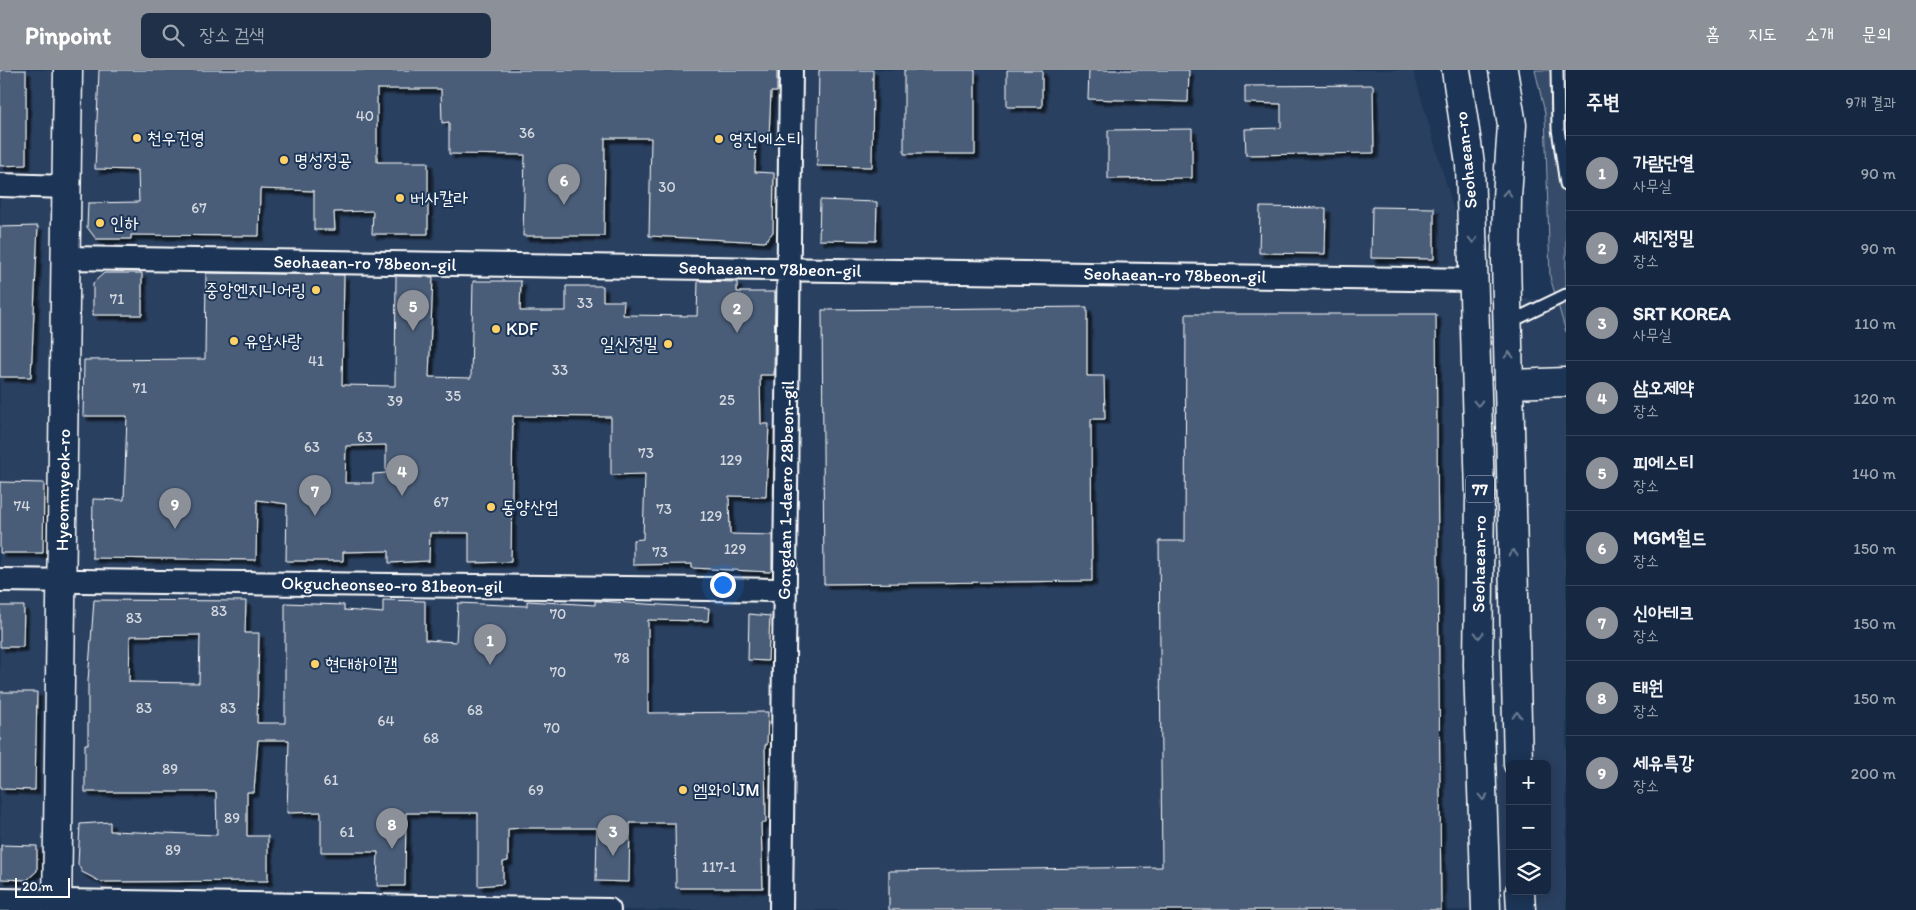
<!DOCTYPE html>
<html lang="ko">
<head>
<meta charset="utf-8">
<style>
  body { margin:0; font-family:Itim,"Poor Story",sans-serif; background:#1f3048; color:#f1f3f6 }
  .controls { position:absolute; right:15px; bottom:15px; display:grid; overflow:hidden; border-radius:8px; box-shadow:0 2px 12px #0003 }
  .controls button { width:45px; height:45px; display:grid; place-items:center; padding:0; border:0; border-bottom:1px solid #35445a; background:#162841; color:#f1f3f6; font:25px sans-serif }
  .scale { position:absolute; left:15px; bottom:12px; width:55px; box-sizing:border-box; padding-left:5px; border:2px solid #fff; border-top:0; font-size:14px; line-height:18px; white-space:nowrap; color:#fff; -webkit-text-stroke:4px #1d3557; paint-order:stroke }
  .you { position:absolute; left:722px; top:514px; width:18px; height:18px; margin:-12px; border:4px solid #fff; border-radius:50%; background:#1a73e8; box-shadow:0 0 0 8px #1a73e833 }
  .badge { display:grid; place-items:center; width:32px; height:32px; border-radius:50%; background:#8c9099; color:#fff; font-size:16px; font-weight:700 }
  .pin { position:absolute; translate:-50% -41px; filter:drop-shadow(0 1px 2px #0008) }
  .pin::after { content:''; position:absolute; top:26px; width:18px; height:15px; background:inherit; clip-path:polygon(0 0,100% 0,50% 100%) }
  .list { margin:0; padding:0; list-style:none }
  h2 { display:flex; justify-content:space-between; align-items:center; height:65px; margin:0; padding:0 20px; font-size:21px }
  h2 small { font-size:16px; font-weight:400; color:#9ea6b1 }
  .list li { display:grid; grid-template-columns:32px 1fr auto; gap:15px; align-items:center; box-sizing:border-box; height:75px; padding:0 20px; border-top:1px solid #35445a }
  .list b { display:block; font-size:19px; white-space:nowrap }
  .list p { margin:0; font-size:16px; white-space:nowrap; color:#9ea6b1 }
  .list em { font-size:16px; font-style:normal; color:#9ea6b1 }
  .icon { flex:none; width:28px; height:28px; fill:none; stroke:currentColor; stroke-width:2; stroke-linecap:round; stroke-linejoin:round }
  .map { position:relative; flex:none; width:1566px; height:840px; overflow:hidden }
  header { display:flex; align-items:center; gap:30px; box-sizing:border-box; height:70px; padding:0 25px; background:#8c9099; color:#fff }
  header strong { font-size:24px }
  nav { display:flex; gap:28px; margin-inline-start:auto; font-size:18px }
  .search { width:350px; height:45px; background:#1f3048; display:flex; align-items:center; gap:12px; box-sizing:border-box; padding:0 18px; border-radius:8px; color:#9ea6b1; font-size:19px }
  main { display:flex }
  aside { flex:1; background:#162841 }
  .map>svg:first-child { display:block }
</style>
</head>
<body>
<header>
<strong>Pinpoint</strong>
<div class="search"><svg class="icon" aria-label="search" viewBox="0 0 24 24"><circle cx="10" cy="10" r="6"/><path d="M15 15l6 6"/></svg>장소 검색</div>
<nav><a>홈</a><a>지도</a><a>소개</a><a>문의</a></nav>
</header>
<main>
<div class="map">
<svg width="1566" height="840" viewBox="0 0 1566 840">
  <defs>
    <filter id="shadow"><feDropShadow dx="4.5" dy="4.5" stdDeviation="1" flood-color="#0009"/></filter>
  </defs>
  <rect width="100%" height="100%" fill="#1d3557"/>
  <filter id="ink" filterUnits="userSpaceOnUse"><feTurbulence type="fractalNoise" baseFrequency=".02" numOctaves="2"/><feDisplacementMap in="SourceGraphic" scale="10" xChannelSelector="R" yChannelSelector="G"/><feConvolveMatrix kernelMatrix="1 2 1 2 8 2 1 2 1" color-interpolation-filters="sRGB"/></filter>
  <g filter="url(#ink)">
    <path fill="#2a4161" fill-rule="evenodd" d="M 0,0 L 1413,0 L 1479,226 L 1566,231 L 1566,840 L 0,840 ZM 1510,694 L 1547,694 L 1547,821 L 1510,821 Z"/>
    <path fill="#364b69" stroke="#9aa5b4" d="M 1535,0 L 1566,0 L 1566,262 L 1550,207 L 1545,43 Z"/>
    <path fill="#4a5d79" stroke="#fff" fill-rule="evenodd" filter="url(#shadow)" d="M 0,0 L 26,0 L 26,95 L 0,96 Z
      M 99,0 L 777,0 L 777,22 L 771,22 L 769,67 L 756,67 L 755,102 L 774,103 L 773,162 L 765,172 L 649,166 L 651,68 L 605,68 L 604,166 L 523,166 L 525,85 L 449,84 L 449,52 L 442,53 L 441,19 L 377,19 L 377,92 L 428,92 L 428,164 L 372,164 L 373,141 L 334,142 L 335,160 L 314,160 L 314,121 L 260,119 L 259,166 L 131,165 L 131,169 L 96,169 L 87,157 L 88,133 L 139,132 L 138,100 L 95,99 Z
      M 819,0 L 873,0 L 872,97 L 817,96 Z
      M 904,0 L 975,0 L 975,84 L 904,84 Z
      M 1007,0 L 1042,0 L 1042,37 L 1007,37 Z
      M 1089,0 L 1189,0 L 1188,32 L 1088,29 Z
      M 1373,15 L 1374,83 L 1246,85 L 1245,59 L 1281,58 L 1281,34 L 1245,33 L 1245,16 Z
      M 1192,59 L 1192,108 L 1108,109 L 1108,60 Z
      M 820,130 L 877,132 L 876,171 L 819,170 Z
      M 1260,137 L 1326,138 L 1325,184 L 1259,183 Z
      M 1372,137 L 1434,138 L 1434,189 L 1371,188 Z
      M 38,156 L 31,307 L 0,307 L 0,157 Z
      M 104,203 L 142,203 L 142,245 L 93,245 L 93,213 Z
      M 206,203 L 344,205 L 342,315 L 395,316 L 396,206 L 433,207 L 429,307 L 471,308 L 473,211 L 521,211 L 520,241 L 566,241 L 566,216 L 603,216 L 603,231 L 624,231 L 623,245 L 697,246 L 698,211 L 737,212 L 737,222 L 775,222 L 774,305 L 760,305 L 761,354 L 769,354 L 766,427 L 729,426 L 730,464 L 772,465 L 772,500 L 770,502 L 692,498 L 692,494 L 633,495 L 633,470 L 643,469 L 645,404 L 611,405 L 611,347 L 513,346 L 511,492 L 469,493 L 469,463 L 430,463 L 429,491 L 389,493 L 389,481 L 343,482 L 343,491 L 286,491 L 287,434 L 257,430 L 256,490 L 92,488 L 93,429 L 124,430 L 127,346 L 83,346 L 84,290 L 205,289 ZM 386,375 L 386,403 L 373,404 L 373,413 L 345,413 L 346,376 Z
      M 1087,237 L 1087,306 L 1104,306 L 1105,349 L 1091,349 L 1092,511 L 824,514 L 822,240 Z
      M 1186,244 L 1436,244 L 1441,840 L 889,840 L 889,801 L 1162,797 L 1159,471 L 1185,471 Z
      M 0,412 L 44,413 L 43,483 L 0,483 Z
      M 94,530 L 246,531 L 245,563 L 259,563 L 257,653 L 285,653 L 285,533 L 344,535 L 344,540 L 383,543 L 383,530 L 425,531 L 425,570 L 456,572 L 458,533 L 527,536 L 527,531 L 595,535 L 595,531 L 598,531 L 709,538 L 708,551 L 648,550 L 648,643 L 768,642 L 767,675 L 765,675 L 766,753 L 761,753 L 763,818 L 676,818 L 675,753 L 630,753 L 629,812 L 596,811 L 597,758 L 523,758 L 508,759 L 508,791 L 503,792 L 503,814 L 478,816 L 478,743 L 406,743 L 405,816 L 377,816 L 378,782 L 321,782 L 321,742 L 287,743 L 289,670 L 258,670 L 254,722 L 247,722 L 247,766 L 268,766 L 268,811 L 101,812 L 82,802 L 78,794 L 80,754 L 110,752 L 110,761 L 217,765 L 216,722 L 85,722 L 85,674 L 88,674 L 88,611 ZM 200,565 L 199,613 L 129,612 L 130,566 Z
      M 0,536 L 24,536 L 23,577 L 0,577 Z
      M 749,544 L 770,546 L 768,591 L 748,590 Z
      M 0,622 L 37,622 L 35,720 L 0,719 Z
      M 1,775 L 37,776 L 37,801 L 27,810 L 1,809 Z"/>
    <g fill="none" stroke-linecap="round" stroke-linejoin="round">
      <defs>
        <path id="service" d="M 1557,0 L 1558,59 L 1566,114
          M 1508,253 L 1566,225"/>
        <path id="minor" d="M 0,115 L 67,117
          M 66,188 L 1474,210
          M 0,510 L 785,520
          M 0,830 L 609,840
          M 781,840 L 791,0"/>
        <path id="tertiary" d="M 1509,314 L 1566,312
          M 57,840 L 68,0"/>
        <path id="primary" d="M 1456,0 L 1470,94 L 1480,424 L 1478,595 L 1486,840
          M 1503,0 L 1512,55 L 1507,127 L 1506,189 L 1518,694
          M 1520,821 L 1521,840"/>
      </defs>
      <use href="#service" stroke="#fff" stroke-width="15"/>
      <use href="#minor" stroke="#fff" stroke-width="26"/>
      <use href="#tertiary" stroke="#fff" stroke-width="31"/>
      <use href="#primary" stroke="#fff" stroke-width="31"/>
      <use href="#service" stroke="#1d3557" stroke-width="11"/>
      <use href="#minor" stroke="#1d3557" stroke-width="22"/>
      <use href="#tertiary" stroke="#1d3557" stroke-width="28"/>
      <use href="#primary" stroke="#1d3557" stroke-width="28"/>
    </g>
    <defs><path id="oneway-chevron" d="M-2-3.5L2.5 0L-2 3.5" fill="none" stroke-width="1.6" stroke-linecap="round" stroke-linejoin="round" transform="scale(1.25)"/></defs>
    <g stroke="#6c7c92">
      <use href="#oneway-chevron" transform="translate(1507 123) rotate(-87)"/>
      <use href="#oneway-chevron" transform="translate(1473 170) rotate(88)"/>
      <use href="#oneway-chevron" transform="translate(1509 285) rotate(-91)"/>
      <use href="#oneway-chevron" transform="translate(1478 333) rotate(88)"/>
      <use href="#oneway-chevron" transform="translate(1513 483) rotate(-91)"/>
      <use href="#oneway-chevron" transform="translate(1479 565) rotate(91)"/>
      <use href="#oneway-chevron" transform="translate(1517 645) rotate(-91)"/>
      <use href="#oneway-chevron" transform="translate(1483 727) rotate(88)"/>
    </g>
  </g>
  <g fill="#ffd166" stroke="#1d3557" stroke-width="2">
    <circle cx="137" cy="68" r="5"/>
    <circle cx="719" cy="69" r="5"/>
    <circle cx="284" cy="90" r="5"/>
    <circle cx="400" cy="128" r="5"/>
    <circle cx="100" cy="153" r="5"/>
    <circle cx="316" cy="220" r="5"/>
    <circle cx="496" cy="259" r="5"/>
    <circle cx="234" cy="271" r="5"/>
    <circle cx="668" cy="274" r="5"/>
    <circle cx="491" cy="437" r="5"/>
    <circle cx="315" cy="594" r="5"/>
    <circle cx="683" cy="720" r="5"/>
  </g>
  <g text-anchor="middle" dominant-baseline="central" stroke-width="4" stroke-linejoin="round" paint-order="stroke">
    <g font-size="15" fill="#d2d6de">
      <text x="365" y="46">40</text>
      <text x="527" y="63">36</text>
      <text x="667" y="117">30</text>
      <text x="199" y="138">67</text>
      <text x="117" y="229">71</text>
      <text x="585" y="233">33</text>
      <text x="316" y="291">41</text>
      <text x="560" y="300">33</text>
      <text x="140" y="318">71</text>
      <text x="453" y="326">35</text>
      <text x="727" y="330">25</text>
      <text x="395" y="331">39</text>
      <text x="365" y="367">63</text>
      <text x="312" y="377">63</text>
      <text x="646" y="383">73</text>
      <text x="731" y="390">129</text>
      <text x="441" y="432">67</text>
      <text x="22" y="436">74</text>
      <text x="664" y="439">73</text>
      <text x="711" y="446">129</text>
      <text x="735" y="479">129</text>
      <text x="660" y="482">73</text>
      <text x="219" y="541">83</text>
      <text x="558" y="544">70</text>
      <text x="134" y="548">83</text>
      <text x="622" y="588">78</text>
      <text x="558" y="602">70</text>
      <text x="144" y="638">83</text>
      <text x="228" y="638">83</text>
      <text x="475" y="640">68</text>
      <text x="386" y="651">64</text>
      <text x="552" y="658">70</text>
      <text x="431" y="668">68</text>
      <text x="170" y="699">89</text>
      <text x="331" y="710">61</text>
      <text x="536" y="720">69</text>
      <text x="232" y="748">89</text>
      <text x="347" y="762">61</text>
      <text x="173" y="780">89</text>
      <text x="719" y="797">117-1</text>
    </g>
    <rect fill="#1d3557" stroke="#bbc2cd" stroke-width="1" x="1466" y="405.5" width="28" height="27" rx="4"/>
    <g font-size="16" font-weight="bold" fill="#fff">
      <text x="1480" y="419">77</text>
    </g>
    <g font-size="18" fill="#fff" stroke="#1d3557" text-anchor="start">
      <text x="147" y="68">천우건영</text>
      <text x="729" y="69">영진에스티</text>
      <text x="294" y="90">명성정공</text>
      <text x="410" y="128">버사칼라</text>
      <text x="110" y="153">인하</text>
      <text x="306" y="220" text-anchor="end">중앙엔지니어링</text>
      <text x="506" y="259">KDF</text>
      <text x="244" y="271">유압사랑</text>
      <text x="658" y="274" text-anchor="end">일신정밀</text>
      <text x="501" y="437">동양산업</text>
      <text x="325" y="594">현대하이캠</text>
      <text x="693" y="720">엠와이JM</text>
    </g>
    <g font-size="18" fill="#fff" stroke="#1d3557">
      <text transform="translate(1466 90) rotate(-96)">Seohaean-ro</text>
      <text transform="translate(365 193) rotate(1)">Seohaean-ro 78beon-gil</text>
      <text transform="translate(770 199) rotate(1)">Seohaean-ro 78beon-gil</text>
      <text transform="translate(1175 205) rotate(1)">Seohaean-ro 78beon-gil</text>
      <text transform="translate(63 420) rotate(-89)">Hyeomnyeok-ro</text>
      <text transform="translate(786 420) rotate(-89)">Gongdan 1-daero 28beon-gil</text>
      <text transform="translate(1479 494) rotate(-89)">Seohaean-ro</text>
      <text transform="translate(392 515) rotate(1)">Okgucheonseo-ro 81beon-gil</text>
    </g>
  </g>
</svg>
<div class="controls">
<button>+</button>
<button>−</button>
<button><svg class="icon" aria-label="layers" viewBox="0 0 24 24"><path d="M12 4l9 5-9 5-9-5zM3 14l9 5 9-5"/></svg></button>
</div>
<div class="scale">20 m</div>
<div class="you"></div>
<div class="pin badge" style="left:490px;top:595px">1</div>
<div class="pin badge" style="left:737px;top:263px">2</div>
<div class="pin badge" style="left:613px;top:786px">3</div>
<div class="pin badge" style="left:402px;top:426px">4</div>
<div class="pin badge" style="left:413px;top:261px">5</div>
<div class="pin badge" style="left:564px;top:135px">6</div>
<div class="pin badge" style="left:315px;top:446px">7</div>
<div class="pin badge" style="left:392px;top:779px">8</div>
<div class="pin badge" style="left:175px;top:459px">9</div>
</div>
<aside>
<h2>주변<small>9개 결과</small></h2>
<ul class="list">
<li><span class="badge">1</span><div><b>가람단열</b><p>사무실</p></div><em>90 m</em></li>
<li><span class="badge">2</span><div><b>세진정밀</b><p>장소</p></div><em>90 m</em></li>
<li><span class="badge">3</span><div><b>SRT KOREA</b><p>사무실</p></div><em>110 m</em></li>
<li><span class="badge">4</span><div><b>삼오제약</b><p>장소</p></div><em>120 m</em></li>
<li><span class="badge">5</span><div><b>피에스티</b><p>장소</p></div><em>140 m</em></li>
<li><span class="badge">6</span><div><b>MGM월드</b><p>장소</p></div><em>150 m</em></li>
<li><span class="badge">7</span><div><b>신아테크</b><p>장소</p></div><em>150 m</em></li>
<li><span class="badge">8</span><div><b>태원</b><p>장소</p></div><em>150 m</em></li>
<li><span class="badge">9</span><div><b>세유특강</b><p>장소</p></div><em>200 m</em></li>
</ul>
</aside>
</main>
</body>
</html>
